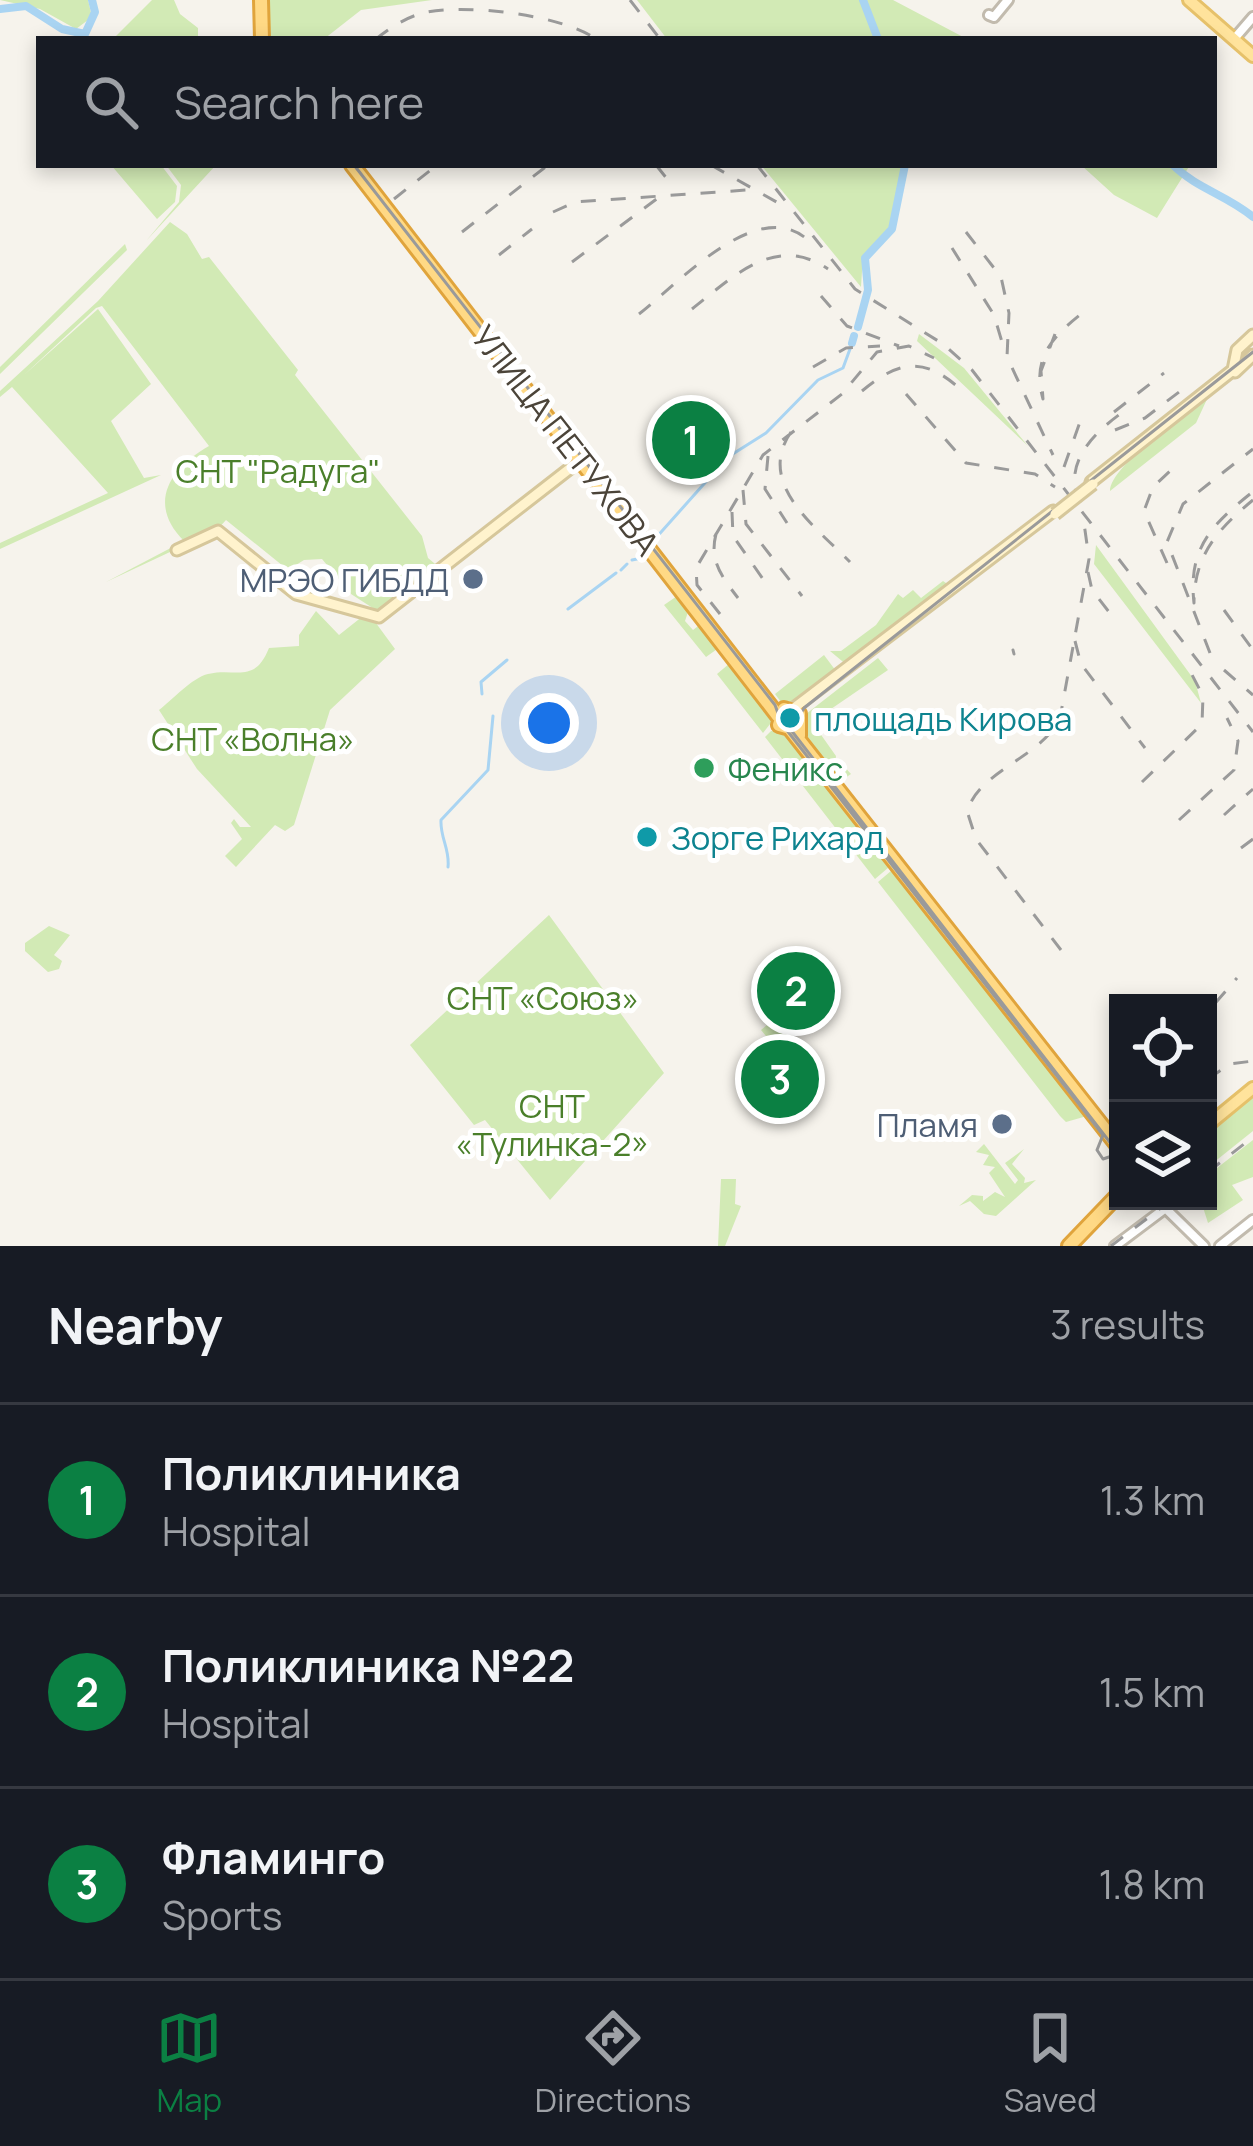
<!DOCTYPE html>
<html lang="en">
<head>
<meta charset="utf-8">
<style>
  body { margin:0; font-family:Manrope,sans-serif; background:#242831; color:#f1f3f6 }
  .controls { position:absolute; right:36px; bottom:36px; display:grid; overflow:hidden; border-radius:0px; box-shadow:0 6px 18px #0003 }
  .controls button { width:108px; height:108px; display:grid; place-items:center; padding:0; border:0; border-bottom:3px solid #363941; background:#171b24; color:#f1f3f6; font:60px sans-serif }
  .you { position:absolute; left:549px; top:723px; width:42px; height:42px; margin:-30px; border:9px solid #fff; border-radius:50%; background:#1a73e8; box-shadow:0 0 0 18px #1a73e833 }
  .badge { display:grid; place-items:center; width:78px; height:78px; border-radius:50%; background:#0b8043; color:#fff; font-size:39px; font-weight:700 }
  .pin { position:absolute; translate:-50% -50%; border:6px solid #fff; box-shadow:0 3px 12px #0006 }
  .list { margin:0; padding:0; list-style:none }
  h2 { display:flex; justify-content:space-between; align-items:center; height:156px; margin:0; padding:0 48px; font-size:51px }
  h2 small { font-size:39px; font-weight:400; color:#9ea1a6 }
  .list li { display:grid; grid-template-columns:78px 1fr auto; gap:36px; align-items:center; box-sizing:border-box; height:192px; padding:0 48px; border-top:3px solid #363941 }
  .list b { display:block; font-size:45px; white-space:nowrap }
  .list p { margin:0; font-size:39px; white-space:nowrap; color:#9ea1a6 }
  .list em { font-size:39px; font-style:normal; color:#9ea1a6 }
  .icon { flex:none; width:66px; height:66px; fill:none; stroke:currentColor; stroke-width:2; stroke-linecap:round; stroke-linejoin:round }
  .map { position:relative; flex:none; width:1253px; height:1246px; overflow:hidden }
  .search { position:absolute; background:#171b24; box-shadow:0 6px 18px #0003; left:36px; right:36px; top:36px; height:132px; display:flex; align-items:center; gap:30px; box-sizing:border-box; padding:0 42px; border-radius:0px; color:#9ea1a6; font-size:45px }
  .sheet { height:732px; background:#171b24 }
  nav { display:flex; justify-content:space-around; align-items:center; box-sizing:border-box; height:168px; border-top:3px solid #363941; background:#171b24; font-size:33px; color:#9ea1a6 }
  nav a { display:grid; justify-items:center; gap:6px }
  nav .on { color:#0b8043 }
  .map>svg:first-child { display:block }
</style>
</head>
<body>
<div class="map">
<svg width="1253" height="1246" viewBox="0 0 1253 1246">
  <rect width="100%" height="100%" fill="#f6f3ec"/>
  <path fill="#d2eab5" d="M 0,0 L 88,0 L 92,17 L 76,29 L 40,9 Z
    M 152,0 L 174,0 L 180,14 L 198,28 L 198,39 L 113,39 Z
    M 265,0 L 432,0 L 361,10 L 324,39 L 267,39 Z
    M 637,0 L 893,0 L 967,39 L 667,39 Z
    M 111,165 L 161,165 L 177,186 L 175,202 L 157,219 Z
    M 166,165 L 216,165 L 146,241 L 179,202 L 181,185 Z
    M 761,165 L 903,165 L 888,236 L 863,256 L 861,287 Z
    M 1081,165 L 1190,165 L 1157,218 L 1114,195 Z
    M 170,222 L 187,234 L 202,259 L 209,257 L 298,370 L 295,375 L 422,536 L 428,558 L 440,568 L 382,614 L 351,594 L 322,559 L 304,560 L 288,570 L 226,520 L 217,530 L 106,582 L 184,541 C 147,504 169,469 209,446 L 102,306 L 96,308 L 24,375 L 98,309 L 151,384 L 111,421 L 144,478 L 161,475 L 0,549 L 0,543 L 108,493 L 12,387 L 0,397 L 0,391 L 98,301 Z
    M 125,244 L 127,250 L 0,374 L 0,367 Z
    M 919,334 L 964,368 L 1028,446 L 917,341 Z
    M 1208,397 L 1196,423 L 1110,491 C 1111,465 1184,416 1208,397 Z
    M 1096,545 L 1195,681 L 1201,703 L 1094,564 Z
    M 943,581 L 949,585 L 848,666 L 830,651 L 841,651 L 876,625 L 898,594 L 903,598 L 913,590 L 921,598 Z
    M 680,594 L 690,606 L 685,621 L 693,630 L 702,623 L 720,647 L 706,657 L 664,605 Z
    M 316,611 L 339,635 L 363,616 L 373,619 L 395,649 L 330,710 L 294,825 L 285,831 L 275,825 L 236,867 L 225,856 L 242,839 L 231,823 L 234,819 L 240,827 L 251,827 L 197,769 L 159,710 C 171,701 193,677 208,674 C 236,667 254,685 269,648 L 299,646 L 299,635 Z
    M 824,655 L 839,675 L 796,705 L 781,702 L 775,694 Z
    M 736,658 L 774,719 L 763,733 L 717,674 Z
    M 878,658 L 888,670 L 812,722 L 836,756 L 835,765 L 841,763 L 851,774 L 839,782 L 805,739 L 806,714 Z
    M 771,731 L 789,732 L 895,862 L 875,879 L 765,737 Z
    M 898,865 L 1087,1116 L 1066,1122 L 1060,1116 L 878,882 Z
    M 549,915 L 664,1073 L 550,1200 L 485,1120 L 474,1125 L 410,1045 Z
    M 49,926 L 70,935 L 54,955 L 62,961 L 59,969 L 48,972 L 25,951 L 25,943 Z
    M 792,1004 L 807,1024 L 776,1048 L 761,1030 Z
    M 781,1057 L 815,1076 L 810,1081 L 803,1075 L 770,1107 L 752,1085 Z
    M 1253,1095 L 1253,1131 L 1208,1167 L 1208,1129 Z
    M 1253,1140 L 1253,1177 L 1232,1185 L 1243,1200 L 1208,1223 L 1201,1201 L 1208,1201 L 1208,1175 Z
    M 984,1144 L 1015,1184 L 1018,1180 L 1005,1163 L 1024,1149 L 1012,1164 L 1025,1178 L 1024,1183 L 1036,1180 L 996,1216 L 984,1214 L 970,1201 L 959,1206 L 972,1195 L 983,1196 L 983,1201 L 995,1192 L 1005,1197 L 989,1173 L 995,1167 L 983,1165 L 989,1155 L 976,1152 Z
    M 721,1179 L 736,1179 L 735,1204 L 741,1206 L 725,1246 L 718,1246 Z"/>
  <g fill="none" stroke-linecap="round" stroke-linejoin="round">
    <path stroke="#a9d4f2" stroke-width="3" d="M 654,540 L 728,457 L 766,433 L 818,380 L 843,368 L 850,349
      M 632,560 L 647,557
      M 621,570 L 627,564
      M 568,609 L 616,573
      M 482,694 L 481,682 L 507,660
      M 448,867 C 450,849 440,838 441,820 L 488,770 L 493,716"/>
    <path stroke="#a9d4f2" stroke-width="8" d="M 863,0 L 878,39
      M 0,9 L 26,6 L 62,29 L 85,34 L 95,12 L 92,0
      M 1173,165 C 1197,189 1227,195 1253,217
      M 858,327 L 868,290 L 865,258 L 892,229 L 905,165
      M 852,343 L 854,336"/>
    <defs>
      <path id="tertiary" d="M 989,15 L 994,17 L 1008,0
        M 1234,39 L 1253,17
        M 1158,1201 L 1204,1246
        M 1115,1246 L 1163,1210
        M 1220,1246 L 1253,1220"/>
      <path id="secondary" d="M 1235,372 L 1253,355
        M 1091,482 L 1233,370 L 1237,350 L 1253,335
        M 177,550 L 218,531 L 296,594 L 379,617 L 582,459
        M 794,708 L 1053,511"/>
      <path id="primary" d="M 1189,0 L 1253,56
        M 1208,1125 L 1253,1088"/>
      <path id="trunk" d="M 261,0 L 262,39
        M 352,165 L 778,716
        M 794,729 L 779,725 L 784,709 L 799,714 L 799,736
        M 791,730 L 1118,1146
        M 1069,1246 L 1118,1195"/>
    </defs>
    <use href="#tertiary" stroke="#c2bbae" stroke-width="14"/>
    <use href="#secondary" stroke="#d6c79b" stroke-width="15"/>
    <use href="#primary" stroke="#e6c16a" stroke-width="16"/>
    <use href="#trunk" stroke="#e0a43c" stroke-width="18"/>
    <use href="#tertiary" stroke="#fff" stroke-width="8"/>
    <use href="#secondary" stroke="#fff3cd" stroke-width="9"/>
    <use href="#primary" stroke="#ffe39c" stroke-width="10"/>
    <use href="#trunk" stroke="#ffd985" stroke-width="12"/>
    <path stroke="#9a9a9a" stroke-width="3" d="M 354,165 L 775,705 L 782,724 L 1103,1135 L 1097,1150 L 1103,1159 L 1112,1156 L 1112,1145 L 791,730 L 804,708 L 1253,352
      M 1013,650 L 1014,654"/>
    <path stroke="#9a9a9a" stroke-width="3" stroke-dasharray="15 15" stroke-linecap="butt" d="M 630,0 L 660,39
      M 376,39 C 391,27 408,16 427,12 C 468,4 563,15 596,39
      M 656,165 L 672,185
      M 711,165 L 780,204
      M 757,165 L 855,289 L 943,344 L 972,370 L 1253,732
      M 394,199 L 437,165
      M 553,212 L 575,202 L 747,190
      M 462,232 L 548,165
      M 966,232 L 1001,277 L 1009,313 L 1007,357 L 1053,455
      M 952,248 L 994,315 L 1002,342
      M 499,255 L 532,229
      M 572,262 L 658,198
      M 821,296 L 847,326 L 899,346
      M 692,309 C 733,277 775,233 828,269
      M 639,314 C 680,282 759,194 809,241
      M 1055,334 L 1041,371 L 1043,399 C 1030,354 1058,332 1090,307
      M 813,367 L 846,348 L 880,346
      M 862,391 C 898,361 923,356 959,388
      M 906,394 L 966,463 L 1035,474 L 1055,487
      M 1114,412 L 1164,373
      M 1115,430 L 1145,418 L 1179,392
      M 791,432 C 755,484 817,528 850,562
      M 768,456 L 765,489 L 787,523
      M 1064,467 L 1080,422
      M 743,490 L 746,524 L 802,596
      M 1250,494 C 1210,526 1188,550 1194,603 C 1194,555 1218,529 1253,500
      M 1080,503 C 1060,461 1099,428 1130,407
      M 732,512 L 733,536 L 763,579
      M 716,534 C 709,561 722,577 738,598
      M 1167,563 L 1144,511 L 1153,487 L 1171,470
      M 1088,572 L 1092,590 L 1116,621
      M 1224,610 L 1253,650
      M 720,614 L 697,585 L 696,568 L 763,455 L 842,394 L 877,352 L 909,346 L 934,358
      M 1075,641 L 1081,664 L 1145,748
      M 1210,653 L 1167,542 L 1183,504 L 1253,449
      M 1224,670 L 1253,695
      M 1142,782 L 1202,724 L 1203,696 L 1189,669
      M 1224,815 L 1253,789
      M 1179,820 L 1234,770 L 1238,741 L 1227,718
      M 1241,848 L 1253,839
      M 1061,950 L 976,839 L 967,811 C 981,769 1041,758 1060,718 L 1089,559 L 1084,523
      M 1208,1061 L 1211,1008 L 1237,978
      M 1208,1079 L 1230,1064 L 1253,1061
      M 1208,1172 L 1253,1137
      M 1111,1246 L 1170,1201"/>
    <defs>
      <path id="secondary-bridge" d="M 1055,514 L 1093,484"/>
    </defs>
    <use href="#secondary-bridge" stroke="#d6c79b" stroke-width="15" stroke-linecap="butt"/>
    <use href="#secondary-bridge" stroke="#fff3cd" stroke-width="9"/>
  </g>
  <g fill="#5c6f8a" stroke="#fff" stroke-width="4.5">
    <circle cx="473" cy="579" r="12"/>
    <circle cx="1002" cy="1124" r="12"/>
  </g>
  <g fill="#0f9aa8" stroke="#fff" stroke-width="4.5">
    <circle cx="790" cy="718" r="12"/>
    <circle cx="647" cy="837" r="12"/>
  </g>
  <circle fill="#2e9e5b" stroke="#fff" stroke-width="4.5" cx="704" cy="768" r="12"/>
  <g text-anchor="middle" dominant-baseline="central" stroke-width="10" stroke-linejoin="round" paint-order="stroke">
    <g font-size="33" fill="#4b4439" stroke="#fff">
      <text transform="translate(566 440) rotate(52)">УЛИЦА ПЕТУХОВА</text>
    </g>
    <g font-size="33" fill="#4a7f2a" stroke="#fff">
      <text x="278" y="470">СНТ "Радуга"</text>
      <text x="253" y="738">СНТ «Волна»</text>
      <text x="543" y="997">СНТ «Союз»</text>
      <text x="552" y="1105">СНТ<tspan x="552" dy="38">«Тулинка-2»</tspan></text>
    </g>
    <g font-size="33" fill="#4e5e75" stroke="#fff" text-anchor="end">
      <text x="449" y="579">МРЭО ГИБДД</text>
      <text x="978" y="1124">Пламя</text>
    </g>
    <g font-size="33" fill="#0d838f" stroke="#fff" text-anchor="start">
      <text x="814" y="718">площадь Кирова</text>
      <text x="671" y="837">Зорге Рихард</text>
    </g>
    <g font-size="33" fill="#27864d" stroke="#fff" text-anchor="start">
      <text x="728" y="768">Феникс</text>
    </g>
  </g>
</svg>
<div class="controls">
<button><svg class="icon" aria-label="locate" viewBox="0 0 24 24"><circle cx="12" cy="12" r="6"/><path d="M12 2v4M12 18v4M2 12h4M18 12h4"/></svg></button>
<button><svg class="icon" aria-label="layers" viewBox="0 0 24 24"><path d="M12 4l9 5-9 5-9-5zM3 14l9 5 9-5"/></svg></button>
</div>
<div class="you"></div>
<div class="pin badge" style="left:691px;top:440px">1</div>
<div class="pin badge" style="left:796px;top:991px">2</div>
<div class="pin badge" style="left:780px;top:1079px">3</div>
<div class="search"><svg class="icon" aria-label="search" viewBox="0 0 24 24"><circle cx="10" cy="10" r="6"/><path d="M15 15l6 6"/></svg>Search here</div>
</div>
<section class="sheet">
<h2>Nearby<small>3 results</small></h2>
<ul class="list">
<li><span class="badge">1</span><div><b>Поликлиника</b><p>Hospital</p></div><em>1.3 km</em></li>
<li><span class="badge">2</span><div><b>Поликлиника №22</b><p>Hospital</p></div><em>1.5 km</em></li>
<li><span class="badge">3</span><div><b>Фламинго</b><p>Sports</p></div><em>1.8 km</em></li>
</ul>
</section>
<nav>
<a class="on"><svg class="icon" aria-label="map" viewBox="0 0 24 24"><path d="M3 6l6-2 6 2 6-2v14l-6 2-6-2-6 2zM9 4v14M15 6v14"/></svg>Map</a>
<a><svg class="icon" aria-label="directions" viewBox="0 0 24 24"><path d="M12 3l9 9-9 9-9-9zM9 14v-3h6M13 9l2 2-2 2"/></svg>Directions</a>
<a><svg class="icon" aria-label="saved" viewBox="0 0 24 24"><path d="M7 4h10v16l-5-4-5 4z"/></svg>Saved</a>
</nav>
</body>
</html>
